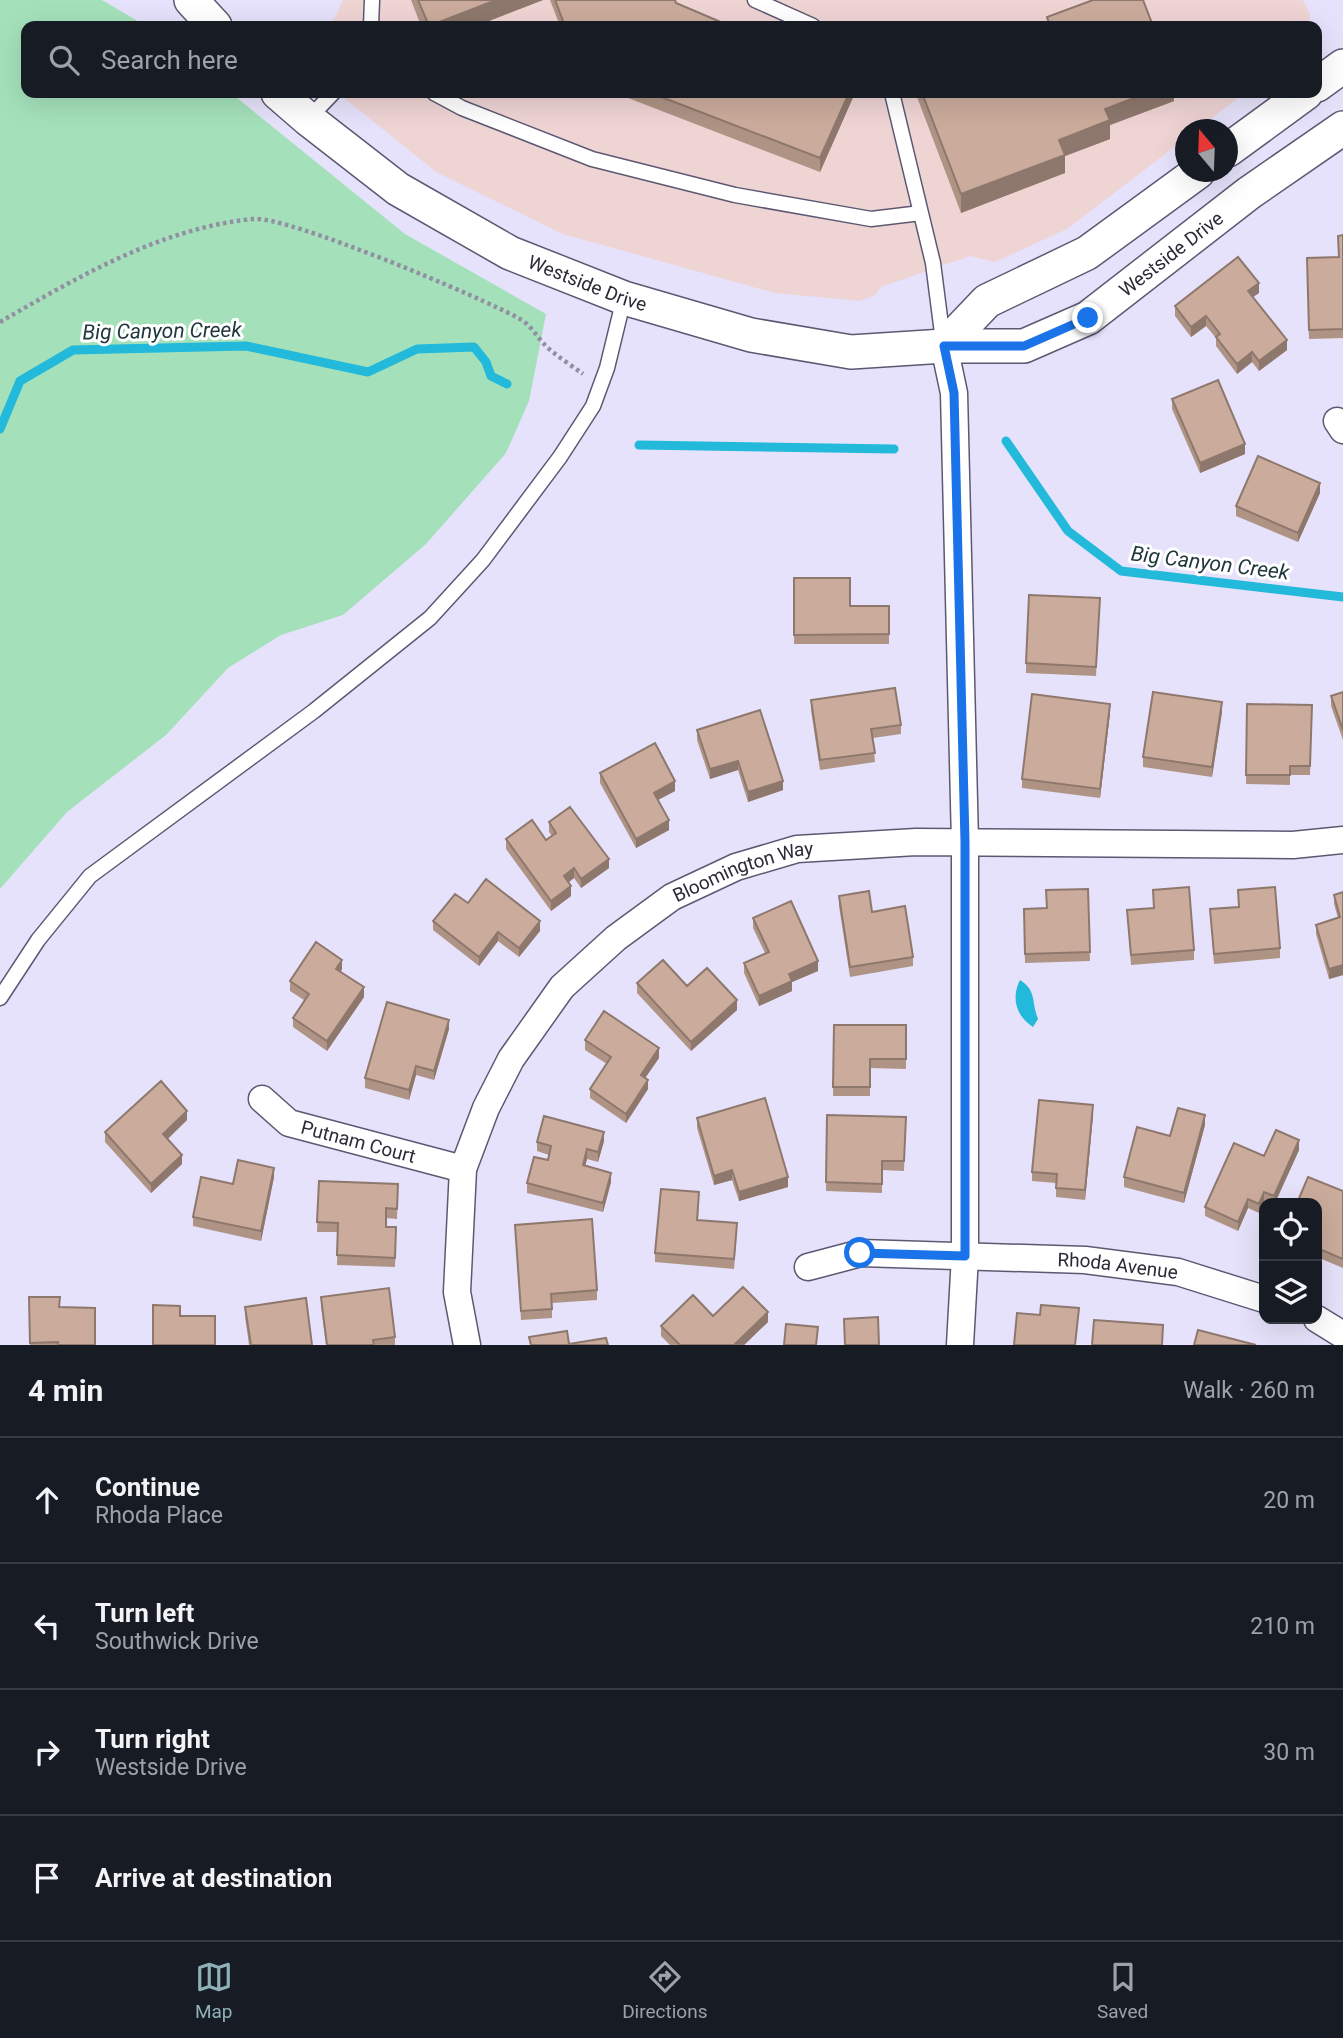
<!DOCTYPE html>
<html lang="en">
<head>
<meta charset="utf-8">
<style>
  body { margin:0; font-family:Roboto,sans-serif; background:#20242c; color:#f1f3f6 }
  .controls { position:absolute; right:21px; bottom:21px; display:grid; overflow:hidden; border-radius:14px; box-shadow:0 7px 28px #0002 }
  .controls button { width:63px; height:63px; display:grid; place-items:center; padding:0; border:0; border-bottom:2px solid #363941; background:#171b24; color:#f1f3f6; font:35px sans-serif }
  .compass { position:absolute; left:1175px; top:119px; width:63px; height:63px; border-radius:50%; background:#171b24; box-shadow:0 7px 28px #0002; rotate:341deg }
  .stop { position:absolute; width:21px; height:21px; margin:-16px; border:5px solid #1a73e8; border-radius:50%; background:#fff }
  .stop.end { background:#1a73e8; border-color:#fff; box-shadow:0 2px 7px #0008 }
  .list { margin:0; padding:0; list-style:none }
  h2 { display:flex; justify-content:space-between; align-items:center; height:91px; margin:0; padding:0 28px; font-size:30px }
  h2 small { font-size:23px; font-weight:400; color:#9ea1a6 }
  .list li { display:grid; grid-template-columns:46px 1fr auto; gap:21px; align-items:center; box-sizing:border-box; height:126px; padding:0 28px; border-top:2px solid #363941 }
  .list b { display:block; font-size:26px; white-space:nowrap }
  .list p { margin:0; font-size:23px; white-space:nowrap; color:#9ea1a6 }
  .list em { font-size:23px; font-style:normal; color:#9ea1a6 }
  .icon { flex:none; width:38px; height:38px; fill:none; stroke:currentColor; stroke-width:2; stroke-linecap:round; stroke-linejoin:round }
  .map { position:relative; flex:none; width:1343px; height:1345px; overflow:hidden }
  .search { position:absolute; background:#171b24; box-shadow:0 7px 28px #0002; left:21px; right:21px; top:21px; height:77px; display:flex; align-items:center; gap:18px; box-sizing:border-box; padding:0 24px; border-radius:14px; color:#9ea1a6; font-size:26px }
  .sheet { height:595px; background:#171b24 }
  nav { display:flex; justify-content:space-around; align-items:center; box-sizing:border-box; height:98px; border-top:2px solid #363941; background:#171b24; font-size:19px; color:#9ea1a6 }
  nav a { display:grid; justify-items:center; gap:4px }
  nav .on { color:#8eb1b8 }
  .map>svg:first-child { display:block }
</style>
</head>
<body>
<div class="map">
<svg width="1343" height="1345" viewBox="0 0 1343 1345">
  <rect width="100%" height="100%" fill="#e6e2fb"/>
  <path fill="#efd4d4" d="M 343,0 L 1303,0 L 1310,14 L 1308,26 L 331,26 Z
    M 338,93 L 1244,93 L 1198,129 L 1186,130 L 1185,139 L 1067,229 L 995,262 L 970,256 L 881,287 L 875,295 L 860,301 L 775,293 L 563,234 L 436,172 Z"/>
  <path fill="#a4e1bb" d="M 0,0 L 102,0 L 146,26 L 26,26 L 26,93 L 231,93 L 405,234 L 546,314 L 529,401 L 506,453 L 426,544 L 343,615 L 281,635 L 228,668 L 166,735 L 67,812 L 0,889 Z"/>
  <path fill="#22b9db" d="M 1020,980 C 1037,991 1031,1001 1038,1019 L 1033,1027 C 1016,1016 1011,998 1020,980 Z"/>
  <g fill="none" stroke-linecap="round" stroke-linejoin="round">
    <path stroke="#22b9db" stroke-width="9" d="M 0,429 L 20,381 L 73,350 L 246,346 L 368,372 L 417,349 L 474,347 L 486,362 L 491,376 L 507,384
      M 1006,441 L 1068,531 L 1121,571 L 1343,597
      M 639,445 L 894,449"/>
    <defs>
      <path id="service" d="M 755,0 L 813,26
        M 371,26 L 372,0
        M 434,93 L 462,108 L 592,159 L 735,195 L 871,219 L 921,213
        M 892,93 L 933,263 L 943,341
        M 308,119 L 333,93
        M 0,998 L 38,940 L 90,876 L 314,711 L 430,618 L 483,560 L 560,457 L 593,406 L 607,368 L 624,298"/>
      <g id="minor">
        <path d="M 944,346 L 954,393 L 965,843 L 965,1256 L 960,1345"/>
        <path d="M 1337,421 L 1343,430"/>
        <path id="s1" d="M 262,1099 L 289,1123 L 463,1169"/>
        <path id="s2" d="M 808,1267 L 861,1253 L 1085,1260 L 1178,1272 L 1264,1299"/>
        <path d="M 1317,1319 L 1343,1335"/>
        <path id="s3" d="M 467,1345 L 457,1292 L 463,1169 L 486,1108 L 511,1059 L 562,987 L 616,938 L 672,897 L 736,867 L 797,849 L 916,842 L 1293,845 L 1343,840"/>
      </g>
      <g id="tertiary">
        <path d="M 191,0 L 215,26"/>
        <path d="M 1317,85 L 1343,66"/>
        <path id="s4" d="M 278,93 L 308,119 L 398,189 L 510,253 L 624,298 L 751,335 L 851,352 L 944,346 L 1024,346 L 1088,318 L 1249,193 L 1343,128"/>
        <path d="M 1228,150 L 1306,93"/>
        <path d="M 944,346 L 987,301 L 1087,253 L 1198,172"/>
      </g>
    </defs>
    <use href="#service" stroke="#5d5872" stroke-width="17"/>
    <use href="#minor" stroke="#5d5872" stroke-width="29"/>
    <use href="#tertiary" stroke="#5d5872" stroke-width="36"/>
    <path stroke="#928fa2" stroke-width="4.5" stroke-dasharray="3.5 3.5" stroke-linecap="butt" d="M 0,322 C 78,277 161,228 253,219 C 286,215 483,298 520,319 C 530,324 537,337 545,345 C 556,356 571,365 583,374"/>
    <use href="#service" stroke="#fff" stroke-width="14"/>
    <use href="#minor" stroke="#fff" stroke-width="26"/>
    <use href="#tertiary" stroke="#fff" stroke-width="33"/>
  </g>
  <path fill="#af9486" d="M 411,0 L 543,0 L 476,26 L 421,26 Z
    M 550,0 L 675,0 L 676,3 L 730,26 L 560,26 Z
    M 615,93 L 855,93 L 820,172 Z
    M 917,93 L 1174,93 L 1174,101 L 1110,125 L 1110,139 L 1065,156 L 1065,173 L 961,213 L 917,97 Z
    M 1343,235 L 1343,338 L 1309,339 L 1307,258 L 1338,257 Z
    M 1259,293 L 1253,297 L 1287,350 L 1259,371 L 1252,362 L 1237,374 L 1216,346 L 1216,338 L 1206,326 L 1191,337 L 1175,316 L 1175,306 Z
    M 1172,399 L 1245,454 L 1200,473 L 1172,409 Z
    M 1320,493 L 1298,542 L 1236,516 L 1236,506 Z
    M 794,578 L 850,606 L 889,606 L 889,644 L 794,644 Z
    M 1100,598 L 1096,676 L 1026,673 L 1026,663 Z
    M 1343,692 L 1343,740 L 1331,706 L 1331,696 Z
    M 811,700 L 901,725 L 901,734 L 873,738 L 875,762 L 820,770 L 811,710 Z
    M 1247,704 L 1312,705 L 1310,775 L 1290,775 L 1290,785 L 1246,784 Z
    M 1222,712 L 1212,777 L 1143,767 L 1143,757 Z
    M 1110,713 L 1100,798 L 1022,788 L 1022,779 Z
    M 697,730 L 783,790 L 748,802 L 738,770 L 710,779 L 697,740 Z
    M 600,773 L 675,791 L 658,800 L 669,830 L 636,848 L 600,783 Z
    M 549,822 L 609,868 L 581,888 L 574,878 L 568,882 L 571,896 L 551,911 L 506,849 L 506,839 L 546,840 L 552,836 L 549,832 Z
    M 1088,889 L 1090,961 L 1025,963 L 1024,909 L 1047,908 Z
    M 1153,890 L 1194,950 L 1194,960 L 1131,965 L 1127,910 L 1153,908 Z
    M 1238,890 L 1280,948 L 1280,958 L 1214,964 L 1210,909 L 1238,907 Z
    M 1343,892 L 1343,975 L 1329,979 L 1316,934 L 1316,925 L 1338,918 L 1334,904 L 1334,895 Z
    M 839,896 L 872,912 L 913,957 L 913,966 L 850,977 L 839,906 Z
    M 468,903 L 540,931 L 519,957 L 498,941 L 479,966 L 433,930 L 433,921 Z
    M 753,918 L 818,971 L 792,982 L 792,991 L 759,1006 L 744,973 L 744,963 L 765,953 L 753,928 Z
    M 342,969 L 341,972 L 364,997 L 327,1051 L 293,1027 L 293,1018 L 304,1000 L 290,991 L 290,981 Z
    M 637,983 L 687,986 L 737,1010 L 691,1051 L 637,993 Z
    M 834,1025 L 906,1025 L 906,1069 L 870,1068 L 870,1096 L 833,1096 Z
    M 449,1029 L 434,1080 L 416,1075 L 409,1100 L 365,1088 L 365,1078 Z
    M 585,1040 L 659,1058 L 645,1078 L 648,1089 L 626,1123 L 590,1098 L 590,1089 L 607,1064 L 585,1050 Z
    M 827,1115 L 906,1117 L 904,1171 L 882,1170 L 882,1193 L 826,1191 Z
    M 1093,1115 L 1085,1200 L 1056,1197 L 1056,1183 L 1032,1181 L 1032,1172 Z
    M 697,1118 L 788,1187 L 739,1201 L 732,1180 L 714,1185 L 697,1128 Z
    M 187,1120 L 168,1139 L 182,1164 L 151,1193 L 105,1142 L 105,1132 Z
    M 1205,1125 L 1184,1203 L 1124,1187 L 1124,1177 L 1170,1136 Z
    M 604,1141 L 598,1162 L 587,1159 L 585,1166 L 611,1182 L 603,1212 L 527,1193 L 527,1183 L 548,1160 L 549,1155 L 537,1151 L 537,1142 Z
    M 1299,1150 L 1275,1203 L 1269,1203 L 1264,1201 L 1259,1213 L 1248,1208 L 1238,1231 L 1205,1216 L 1205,1207 L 1264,1156 Z
    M 274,1177 L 261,1241 L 193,1226 L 193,1217 L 233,1184 Z
    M 319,1181 L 398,1184 L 397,1219 L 386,1218 L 386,1227 L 396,1227 L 395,1267 L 337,1265 L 338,1232 L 317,1232 Z
    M 1343,1191 L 1343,1268 L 1317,1257 L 1317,1203 Z
    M 699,1202 L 698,1220 L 737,1232 L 734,1269 L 655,1262 L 655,1253 Z
    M 515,1225 L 597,1290 L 597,1300 L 552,1303 L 552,1318 L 521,1320 Z
    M 29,1297 L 60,1307 L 95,1345 L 30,1345 Z
    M 321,1297 L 395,1337 L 395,1345 L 326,1345 L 321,1306 Z
    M 245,1307 L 312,1345 L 249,1345 L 245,1316 Z
    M 713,1316 L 768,1322 L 744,1345 L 670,1345 L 661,1336 L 661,1326 Z"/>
  <path fill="#8e786d" d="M 496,0 L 543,0 L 476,26 L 429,26 Z
    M 849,93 L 855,93 L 820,172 L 820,158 Z
    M 1147,93 L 1174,93 L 1174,101 L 1110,125 L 1110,139 L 1065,156 L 1065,173 L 961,213 L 961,194 L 1105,109 Z
    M 1259,283 L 1259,293 L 1248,300 L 1248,291 Z
    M 1206,316 L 1206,326 L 1191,337 L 1191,327 Z
    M 1287,340 L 1287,350 L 1259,371 L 1259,361 Z
    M 1252,352 L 1252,362 L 1237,374 L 1237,364 Z
    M 1245,444 L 1245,454 L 1200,473 L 1200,463 Z
    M 1320,483 L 1320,493 L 1298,542 L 1298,533 Z
    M 1222,702 L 1222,712 L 1212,777 L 1212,767 Z
    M 1110,704 L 1110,713 L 1100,798 L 1100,789 Z
    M 738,761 L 738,770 L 710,779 L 710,769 Z
    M 675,781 L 675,791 L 654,802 L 654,793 Z
    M 783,781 L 783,790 L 748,802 L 748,792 Z
    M 669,820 L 669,830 L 636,848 L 636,839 Z
    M 609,859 L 609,868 L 581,888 L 581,879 Z
    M 574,868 L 574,878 L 564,886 L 564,876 Z
    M 571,886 L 571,896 L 551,911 L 551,901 Z
    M 540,921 L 540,931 L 519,957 L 519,948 Z
    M 498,932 L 498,941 L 479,966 L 479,957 Z
    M 342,960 L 342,969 L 336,978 L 336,969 Z
    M 818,961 L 818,971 L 792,982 L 792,991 L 759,1006 L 759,996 L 789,974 Z
    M 1343,965 L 1343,975 L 1329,979 L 1329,969 Z
    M 364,987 L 364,997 L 327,1051 L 327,1041 Z
    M 737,1000 L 737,1010 L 691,1051 L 691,1042 Z
    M 449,1020 L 449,1029 L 434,1080 L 434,1071 Z
    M 659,1048 L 659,1058 L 641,1084 L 641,1075 Z
    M 416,1066 L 416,1075 L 409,1100 L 409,1090 Z
    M 648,1080 L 648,1089 L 626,1123 L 626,1114 Z
    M 1093,1105 L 1093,1115 L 1085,1200 L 1085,1190 Z
    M 187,1111 L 187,1120 L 163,1143 L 163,1134 Z
    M 1205,1115 L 1205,1125 L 1184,1203 L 1184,1193 Z
    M 604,1132 L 604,1141 L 598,1162 L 598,1152 Z
    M 1299,1140 L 1299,1150 L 1275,1203 L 1274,1203 L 1274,1196 Z
    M 587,1149 L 587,1159 L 583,1175 L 583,1165 Z
    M 182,1155 L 182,1164 L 151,1193 L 151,1184 Z
    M 274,1168 L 274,1177 L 261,1241 L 261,1231 Z
    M 732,1170 L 732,1180 L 714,1185 L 714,1176 Z
    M 611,1173 L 611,1182 L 603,1212 L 603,1203 Z
    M 788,1177 L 788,1187 L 739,1201 L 739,1192 Z
    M 1264,1192 L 1264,1201 L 1259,1213 L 1259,1204 Z
    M 1248,1199 L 1248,1208 L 1238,1231 L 1238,1222 Z
    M 768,1312 L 768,1322 L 744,1345 L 734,1345 Z"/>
  <path fill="#cbac9c" stroke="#8e786d" stroke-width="2" d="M 418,0 L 496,0 L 429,26 Z
    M 555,0 L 675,0 L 676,3 L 730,26 L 565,26 Z
    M 1093,0 L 1143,0 L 1153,26 L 1050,26 L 1047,17 Z
    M 651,93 L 849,93 L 820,158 Z
    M 922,93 L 1147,93 L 1105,109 L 1110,120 L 1059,140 L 1065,155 L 961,194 Z
    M 1343,235 L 1343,329 L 1309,330 L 1307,258 L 1339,257 L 1338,236 Z
    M 1238,257 L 1259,283 L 1248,291 L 1287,340 L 1259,361 L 1252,352 L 1237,364 L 1216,337 L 1220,334 L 1206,316 L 1191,327 L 1175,306 Z
    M 1218,380 L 1245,444 L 1200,463 L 1172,399 Z
    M 1258,456 L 1320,483 L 1298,533 L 1236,506 Z
    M 794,578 L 850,578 L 850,606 L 889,606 L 889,634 L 794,635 Z
    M 1029,595 L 1100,598 L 1096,667 L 1026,663 Z
    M 895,688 L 901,725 L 871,729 L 875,753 L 820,760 L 811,700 Z
    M 1153,692 L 1222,702 L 1212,767 L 1143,757 Z
    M 1343,692 L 1343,730 L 1331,696 Z
    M 1032,694 L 1110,704 L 1100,789 L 1022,779 Z
    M 1247,704 L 1312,705 L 1310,766 L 1290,766 L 1290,775 L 1246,775 Z
    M 760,710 L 783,781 L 748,792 L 738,761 L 710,769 L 697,730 Z
    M 655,743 L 675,781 L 654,793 L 669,820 L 636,839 L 600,773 Z
    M 570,807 L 609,859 L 581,879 L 574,868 L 564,876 L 571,886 L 551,901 L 506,839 L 532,820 L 546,840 L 556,833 L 549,822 Z
    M 486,879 L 540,921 L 519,948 L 498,932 L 479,957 L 433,921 L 455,894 L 468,903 Z
    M 1189,887 L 1194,950 L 1131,955 L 1127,910 L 1154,908 L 1153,890 Z
    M 1275,887 L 1280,948 L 1214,954 L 1210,909 L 1239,907 L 1238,890 Z
    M 1088,889 L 1090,952 L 1025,954 L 1024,909 L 1047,908 L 1046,890 Z
    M 869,891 L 872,912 L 905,906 L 913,957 L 850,967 L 839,896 Z
    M 1343,892 L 1343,965 L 1329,969 L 1316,925 L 1340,917 L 1334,895 Z
    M 791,901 L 818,961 L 789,974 L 792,981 L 759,996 L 744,963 L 769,952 L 753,918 Z
    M 316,942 L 342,960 L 336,969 L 364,987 L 327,1041 L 293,1018 L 309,994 L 290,981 Z
    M 663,960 L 687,986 L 707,968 L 737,1000 L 691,1042 L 637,983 Z
    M 387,1002 L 449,1020 L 434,1071 L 416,1066 L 409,1090 L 365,1078 Z
    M 604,1011 L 659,1048 L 641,1075 L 648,1080 L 626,1114 L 590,1089 L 611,1057 L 585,1040 Z
    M 834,1025 L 906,1025 L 906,1059 L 870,1059 L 870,1087 L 833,1087 Z
    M 161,1081 L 187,1111 L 163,1134 L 182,1155 L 151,1184 L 105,1132 Z
    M 765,1098 L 788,1177 L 739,1192 L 732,1170 L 714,1176 L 697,1118 Z
    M 1039,1100 L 1093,1105 L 1085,1190 L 1056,1188 L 1057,1174 L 1032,1172 Z
    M 1178,1108 L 1205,1115 L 1184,1193 L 1124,1177 L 1137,1127 L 1170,1136 Z
    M 827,1115 L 906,1117 L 904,1161 L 882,1161 L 882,1184 L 826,1182 Z
    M 544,1116 L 604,1132 L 598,1152 L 587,1149 L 583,1165 L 611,1173 L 603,1203 L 527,1183 L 534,1157 L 548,1160 L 551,1146 L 537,1142 Z
    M 1276,1130 L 1299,1140 L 1274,1196 L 1264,1192 L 1259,1204 L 1248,1199 L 1238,1222 L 1205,1207 L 1234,1143 L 1264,1156 Z
    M 238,1160 L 274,1168 L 261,1231 L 193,1217 L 201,1177 L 233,1184 Z
    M 1308,1177 L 1343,1191 L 1343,1259 L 1317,1248 L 1317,1203 L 1297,1203 Z
    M 319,1181 L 398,1184 L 397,1209 L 386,1208 L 386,1227 L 396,1227 L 395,1258 L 337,1255 L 338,1223 L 317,1222 Z
    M 661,1189 L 699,1192 L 697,1220 L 737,1223 L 734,1259 L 655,1253 Z
    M 592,1219 L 597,1290 L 551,1294 L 552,1309 L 521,1311 L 515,1225 Z
    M 743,1287 L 768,1312 L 734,1345 L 680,1345 L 661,1326 L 693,1295 L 713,1316 Z
    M 389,1288 L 395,1337 L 373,1340 L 374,1345 L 327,1345 L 321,1297 Z
    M 29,1297 L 60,1297 L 59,1307 L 95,1308 L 95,1345 L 58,1345 L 58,1342 L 30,1343 Z
    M 306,1298 L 312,1345 L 251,1345 L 245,1307 Z
    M 153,1305 L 180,1306 L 180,1316 L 215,1316 L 215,1345 L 153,1345 Z
    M 1041,1305 L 1079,1308 L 1075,1345 L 1014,1345 L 1017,1313 L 1040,1315 Z
    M 878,1317 L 879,1345 L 845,1345 L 844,1319 Z
    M 1094,1320 L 1163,1325 L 1162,1345 L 1092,1345 Z
    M 786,1324 L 818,1327 L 816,1345 L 784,1345 Z
    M 1198,1330 L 1256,1345 L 1194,1345 Z
    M 567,1331 L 569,1344 L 606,1338 L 608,1345 L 531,1345 L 529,1337 Z"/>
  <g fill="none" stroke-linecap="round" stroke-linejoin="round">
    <path stroke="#1a73e8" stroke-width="9" d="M 860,1253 L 965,1256 L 965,842 L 954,393 L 944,346 L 1024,346 L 1088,318"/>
  </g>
  <g text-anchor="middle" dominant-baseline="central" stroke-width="6" stroke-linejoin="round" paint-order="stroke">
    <g font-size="19" fill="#2c2a36" stroke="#fff">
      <text stroke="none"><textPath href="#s4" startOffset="987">Westside Drive</textPath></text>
      <text stroke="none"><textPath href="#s4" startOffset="366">Westside Drive</textPath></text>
      <text stroke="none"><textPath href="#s3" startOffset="604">Bloomington Way</textPath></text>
      <text stroke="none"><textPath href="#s1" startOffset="108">Putnam Court</textPath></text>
      <text stroke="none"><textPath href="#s2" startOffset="312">Rhoda Avenue</textPath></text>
    </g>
    <g font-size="21" font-style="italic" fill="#1f363c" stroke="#fff">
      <text transform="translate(162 331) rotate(-1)">Big Canyon Creek</text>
      <text transform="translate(1210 563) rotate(7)">Big Canyon Creek</text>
    </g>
  </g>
</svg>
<div class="controls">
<button><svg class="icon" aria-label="locate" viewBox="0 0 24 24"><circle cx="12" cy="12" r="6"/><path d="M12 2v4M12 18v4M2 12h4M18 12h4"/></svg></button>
<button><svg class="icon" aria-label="layers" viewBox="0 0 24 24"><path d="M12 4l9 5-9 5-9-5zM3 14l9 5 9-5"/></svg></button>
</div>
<svg class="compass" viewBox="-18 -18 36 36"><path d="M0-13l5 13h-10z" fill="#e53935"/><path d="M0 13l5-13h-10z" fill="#9ea1a6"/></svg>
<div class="stop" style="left:860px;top:1253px"></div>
<div class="stop end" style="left:1088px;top:318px"></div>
<div class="search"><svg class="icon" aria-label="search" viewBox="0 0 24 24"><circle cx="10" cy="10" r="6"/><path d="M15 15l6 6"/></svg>Search here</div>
</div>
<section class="sheet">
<h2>4 min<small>Walk · 260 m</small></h2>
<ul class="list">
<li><svg class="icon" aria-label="ahead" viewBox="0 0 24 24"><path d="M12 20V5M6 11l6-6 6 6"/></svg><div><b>Continue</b><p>Rhoda Place</p></div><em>20 m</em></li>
<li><svg class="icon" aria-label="left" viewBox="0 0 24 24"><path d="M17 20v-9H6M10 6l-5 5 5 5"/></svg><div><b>Turn left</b><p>Southwick Drive</p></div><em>210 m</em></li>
<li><svg class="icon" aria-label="right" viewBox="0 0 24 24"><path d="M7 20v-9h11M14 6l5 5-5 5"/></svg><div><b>Turn right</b><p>Westside Drive</p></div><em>30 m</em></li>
<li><svg class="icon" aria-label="arrive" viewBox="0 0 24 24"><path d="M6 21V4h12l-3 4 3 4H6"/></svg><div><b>Arrive at destination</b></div></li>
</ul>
</section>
<nav>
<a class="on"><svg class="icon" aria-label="map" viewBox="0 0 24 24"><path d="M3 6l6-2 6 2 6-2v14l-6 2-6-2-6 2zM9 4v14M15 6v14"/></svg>Map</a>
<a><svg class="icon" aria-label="directions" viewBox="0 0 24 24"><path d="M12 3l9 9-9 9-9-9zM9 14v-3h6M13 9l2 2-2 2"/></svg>Directions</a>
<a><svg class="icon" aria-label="saved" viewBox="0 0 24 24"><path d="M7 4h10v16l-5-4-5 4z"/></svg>Saved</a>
</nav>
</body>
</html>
